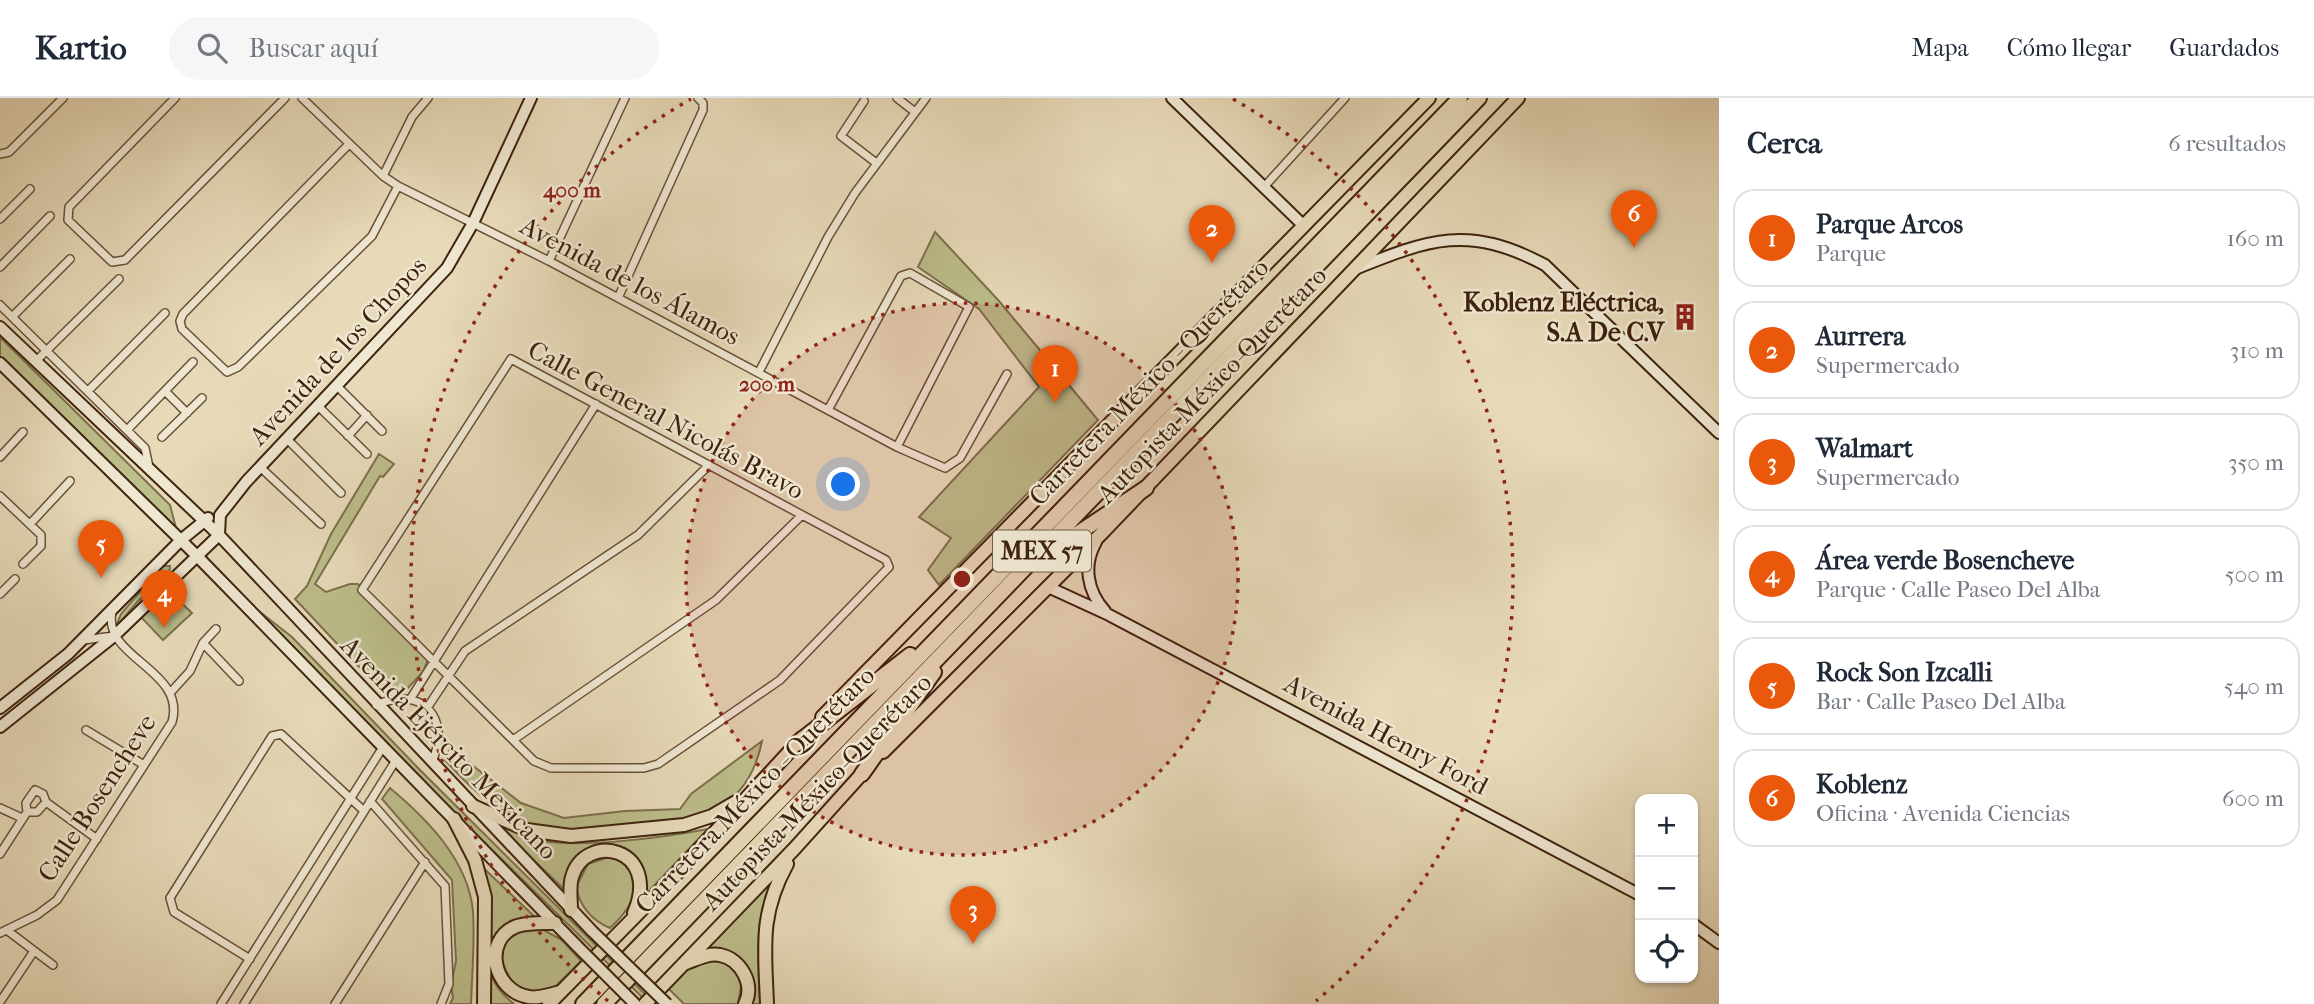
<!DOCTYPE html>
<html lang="es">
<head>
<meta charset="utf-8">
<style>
  body { margin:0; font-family:"IM FELL French Canon",serif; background:#f6f6f7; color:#1f2937 }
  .controls { position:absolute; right:21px; bottom:21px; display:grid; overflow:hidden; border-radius:14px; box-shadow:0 2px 5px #0004 }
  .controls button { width:63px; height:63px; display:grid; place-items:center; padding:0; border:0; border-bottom:2px solid #e0e1e3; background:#fff; color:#1f2937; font:35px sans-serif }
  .you { position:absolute; left:844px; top:387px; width:24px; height:24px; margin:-18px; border:5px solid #fff; border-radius:50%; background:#1a73e8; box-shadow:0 0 0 10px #1a73e833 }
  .badge { display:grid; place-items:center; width:46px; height:46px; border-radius:50%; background:#ea580c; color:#fff; font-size:23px; font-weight:700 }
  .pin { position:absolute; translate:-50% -58px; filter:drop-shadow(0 2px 4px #0008) }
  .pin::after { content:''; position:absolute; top:37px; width:24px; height:21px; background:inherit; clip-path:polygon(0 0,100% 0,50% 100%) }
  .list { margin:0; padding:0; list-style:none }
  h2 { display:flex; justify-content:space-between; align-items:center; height:91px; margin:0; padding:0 28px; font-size:30px }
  h2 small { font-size:23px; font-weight:400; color:#747a83 }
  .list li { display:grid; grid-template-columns:46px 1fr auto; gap:21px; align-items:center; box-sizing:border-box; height:98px; margin:0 14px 14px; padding:0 14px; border:2px solid #e0e1e3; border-radius:21px }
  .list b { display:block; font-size:26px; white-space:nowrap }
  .list p { margin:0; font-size:23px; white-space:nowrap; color:#747a83 }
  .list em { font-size:23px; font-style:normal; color:#747a83 }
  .icon { flex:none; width:38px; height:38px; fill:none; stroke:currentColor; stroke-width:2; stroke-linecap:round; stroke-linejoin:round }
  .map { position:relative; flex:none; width:1719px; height:906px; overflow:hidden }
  header { display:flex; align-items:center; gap:42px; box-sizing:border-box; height:98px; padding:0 35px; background:#fff; border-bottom:2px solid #e0e1e3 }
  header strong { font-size:33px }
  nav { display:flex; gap:38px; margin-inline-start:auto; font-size:24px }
  .search { width:490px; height:63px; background:#f6f6f7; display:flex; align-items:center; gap:18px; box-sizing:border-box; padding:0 24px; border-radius:38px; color:#747a83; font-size:26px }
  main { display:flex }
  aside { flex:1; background:#fff }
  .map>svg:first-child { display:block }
</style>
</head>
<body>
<header>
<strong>Kartio</strong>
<div class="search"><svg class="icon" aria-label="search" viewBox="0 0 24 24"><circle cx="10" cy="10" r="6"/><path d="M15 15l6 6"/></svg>Buscar aquí</div>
<nav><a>Mapa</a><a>Cómo llegar</a><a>Guardados</a></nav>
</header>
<main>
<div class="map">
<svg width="1719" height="906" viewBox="0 0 1719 906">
  <rect width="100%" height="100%" fill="#e7dab9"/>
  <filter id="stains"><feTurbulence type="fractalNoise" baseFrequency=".00286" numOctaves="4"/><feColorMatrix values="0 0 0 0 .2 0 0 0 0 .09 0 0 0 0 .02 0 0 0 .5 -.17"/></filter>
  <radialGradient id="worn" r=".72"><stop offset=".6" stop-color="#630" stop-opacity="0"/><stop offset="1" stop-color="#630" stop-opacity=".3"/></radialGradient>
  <path fill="#bcbe8b" stroke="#7d704c" stroke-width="2" d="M 935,134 L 999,203 L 1098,322 L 939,487 L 928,472 L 951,440 L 919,419 L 1039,289 L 979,211 L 918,169 Z
    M 0,239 L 170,407 L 176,430 L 0,260 Z
    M 379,356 L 394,366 L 383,379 L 380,378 L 315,486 L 326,494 L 350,486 L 358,486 L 429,559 L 423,574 L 405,593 L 382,587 L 357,567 L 295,501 L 307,488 L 331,436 Z
    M 162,468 L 170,468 L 169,478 L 138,503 L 115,530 L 121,516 Z
    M 170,494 L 192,515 L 163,542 L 139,517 Z
    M 255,510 L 292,539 L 420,672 L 655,906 L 649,906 L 409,670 Z
    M 762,643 C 746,723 687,722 618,728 C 596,730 566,736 544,731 C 504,723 470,690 445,662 L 450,650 L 521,705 L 564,720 L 625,713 L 680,711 L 691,696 Z
    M 390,690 C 427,721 468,762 473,813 C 475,844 472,876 471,906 L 450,906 L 453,900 L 451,887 L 456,863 L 452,782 L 382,701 Z
    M 494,724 C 507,730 521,738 534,741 C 574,752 666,739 708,731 L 645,797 C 651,728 555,736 566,793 Z
    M 612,758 C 652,776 634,808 610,830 C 592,823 579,807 576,789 L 588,766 Z
    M 475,762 L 536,820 C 516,818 502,828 491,845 C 486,872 492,889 514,906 L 488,906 L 488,832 Z
    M 773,783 C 753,819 758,865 760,906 L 751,906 L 753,901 L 725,853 L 716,850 L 703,854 Z
    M 540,830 L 562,842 L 581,863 L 555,889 L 540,898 L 515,889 L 500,869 C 503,838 510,834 540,830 Z
    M 709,862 L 726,865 L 742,882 L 738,906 L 684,906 L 668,890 L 686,871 Z"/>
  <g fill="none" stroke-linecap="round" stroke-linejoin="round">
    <defs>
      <path id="street" d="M 175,0 L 69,109 L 68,122 L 112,164 L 125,162 L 285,0
        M 302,0 L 383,78 L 398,88 L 549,163 L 897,349 L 945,370 L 960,360 L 1007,276
        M 897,0 L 915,14
        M 864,3 L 841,38 L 875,64
        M 349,46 L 183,216 L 180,223 L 182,231 L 227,274 L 238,269 L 372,138 L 398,88
        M 0,56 L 9,54 L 63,0
        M 383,78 L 412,19 L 428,0
        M 1264,89 L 1345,0
        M 0,121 L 30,91
        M 549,163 L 625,0
        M 0,169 L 50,118
        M 618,200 L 703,12 L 703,5 L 698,0
        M 0,207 L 145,350 L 149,369
        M 12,219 L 70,161
        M 511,261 L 886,462 L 889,469 L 780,582 L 658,666 L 644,670 L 551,670 L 534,663 L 362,492 Z
        M 36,263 L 119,181
        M 759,274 L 828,139 L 855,95 L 926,0
        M 337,288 L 382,333
        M 88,293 L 165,215
        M 165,293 L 187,315
        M 318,308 L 367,356
        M 828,312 L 901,178 L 910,175 L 969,209 L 897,349
        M 127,332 L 193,264
        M 348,338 L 367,317
        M 162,339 L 202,300
        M 287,341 L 341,395
        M 0,359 L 23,334
        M 260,369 L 321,426
        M 0,398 L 41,437 L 41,448 L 23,466
        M 30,426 L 70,383
        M 0,496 L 15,481
        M 84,542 L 113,538
        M 203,545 L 239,583
        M 171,594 L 190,573 L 203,545 L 216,531
        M 411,600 L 596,306
        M 376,607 C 421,587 452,619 432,664
        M 427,610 L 465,553 L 638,437 L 709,367
        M 86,632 L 144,667
        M 513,642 L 716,502 L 802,417
        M 370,703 L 445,788 L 449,886 L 441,906
        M 0,710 L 22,720
        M 27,714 L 37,714 L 46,704
        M 0,756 L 27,714 L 26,705 L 35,692 L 43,696 L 46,704 L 97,741
        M 8,833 L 53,867
        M 0,835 L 37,817 L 57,802 L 172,624 C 187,572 102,560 112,514
        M 250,861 L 174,814 L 170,800 L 272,638 L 281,636 L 364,713
        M 0,904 L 34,853
        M 221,906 L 383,649
        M 244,906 L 396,662
        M 335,906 L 425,764"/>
      <path id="secondary" d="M 1172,0 L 1304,128
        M 1355,171 C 1430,141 1468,126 1545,167 L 1719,335
        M 0,229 L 219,437 L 592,833
        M 0,265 L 198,459 L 577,848
        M 219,437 L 220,417 L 246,384 L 447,170 L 473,125 L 531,0
        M 1096,444 C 1083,467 1087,493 1105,513
        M 1048,489 L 1109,517 L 1640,797
        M 0,610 L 68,556 L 181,442 L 208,420
        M 0,629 L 114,538 L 219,437
        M 1693,826 L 1719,845"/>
      <path id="primary" d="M 822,619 L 1429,0
        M 883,654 L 1102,435 L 1518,0
        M 473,708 L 527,732 L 571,738 L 684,727 L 712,718 L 736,704
        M 454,721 L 475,762 L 485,799 L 484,906
        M 571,812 C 571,801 569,788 572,779 C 585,733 662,749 634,815
        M 555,825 C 543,825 529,824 517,828 C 481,842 494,894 529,899 C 539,901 551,896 561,894
        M 686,865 C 697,861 708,855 720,857 C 741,861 755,887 745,906
        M 549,906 L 666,787 L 802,640
        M 645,906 L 795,750 L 868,669
        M 767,906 C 765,850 759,817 787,766"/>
      <path id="highway" d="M 1047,456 L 1146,390
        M 796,646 L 910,557
        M 862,676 L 934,574
        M 583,906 L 1460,0
        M 604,906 L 1479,0"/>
    </defs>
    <use href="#street" stroke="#685038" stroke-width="10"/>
    <use href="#secondary" stroke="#3e220d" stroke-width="14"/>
    <use href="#primary" stroke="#3e220d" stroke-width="16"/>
    <use href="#highway" stroke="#3e220d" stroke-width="18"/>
    <use href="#street" stroke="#efe7d2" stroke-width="7"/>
    <use href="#secondary" stroke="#efe7d2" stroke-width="10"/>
    <use href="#primary" stroke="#e7dab9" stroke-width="12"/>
    <use href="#highway" stroke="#e7dab9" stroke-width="14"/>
    <defs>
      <path id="secondary-bridge" d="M 592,833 L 667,906
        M 577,848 L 635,906"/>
    </defs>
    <use href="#secondary-bridge" stroke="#3e220d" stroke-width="14" stroke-linecap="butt"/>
    <use href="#secondary-bridge" stroke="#efe7d2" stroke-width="10"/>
  </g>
  <circle cx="962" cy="481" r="276" fill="#8f2418" fill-opacity=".12"/>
  <g fill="none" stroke="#8f2418" stroke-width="3.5" stroke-dasharray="3.5 7">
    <circle cx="962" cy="481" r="276"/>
    <path d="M608 903A551 551 0 0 1 691 1M1233 1A551 551 0 0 1 1316 903"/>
  </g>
  <defs>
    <symbol id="building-bare" viewBox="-9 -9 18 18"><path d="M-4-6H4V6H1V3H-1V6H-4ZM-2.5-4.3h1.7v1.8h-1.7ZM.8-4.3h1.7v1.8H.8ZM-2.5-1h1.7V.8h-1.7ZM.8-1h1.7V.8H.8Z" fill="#8f2418" stroke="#efe7d2" stroke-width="2.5" paint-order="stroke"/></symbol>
  </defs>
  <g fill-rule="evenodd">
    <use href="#building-bare" x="1666" y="200" width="38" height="38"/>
  </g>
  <g text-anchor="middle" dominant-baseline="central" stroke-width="5" stroke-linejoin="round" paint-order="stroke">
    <rect fill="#efe7d2" stroke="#735d48" stroke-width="2" x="993" y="432.5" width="98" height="41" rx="5"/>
    <g font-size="24" font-weight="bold" fill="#3e220d">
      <text x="1042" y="453">MEX 57</text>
    </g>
    <g font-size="26" fill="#3e220d" stroke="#efe7d2">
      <text transform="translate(630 183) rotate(28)">Avenida de los Álamos</text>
      <text transform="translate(338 253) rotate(-47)">Avenida de los Chopos</text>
      <text transform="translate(1149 284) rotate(-46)">Carretera México - Querétaro</text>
      <text transform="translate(1212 287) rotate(-46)">Autopista México-Querétaro</text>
      <text transform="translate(666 322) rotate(28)">Calle General Nicolás Bravo</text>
      <text transform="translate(1386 637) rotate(28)">Avenida Henry Ford</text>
      <text transform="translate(449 650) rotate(46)">Avenida Ejército Mexicano</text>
      <text transform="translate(755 692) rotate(-46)">Carretera México - Querétaro</text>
      <text transform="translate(817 694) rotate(-46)">Autopista México-Querétaro</text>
      <text transform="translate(97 700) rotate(-57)">Calle Bosencheve</text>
    </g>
    <g font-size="26" font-weight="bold" fill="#3e220d" stroke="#efe7d2" text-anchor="end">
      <text x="1664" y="204">Koblenz Eléctrica,<tspan x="1664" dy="30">S.A De C.V</tspan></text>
    </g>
  </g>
  <circle cx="962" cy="481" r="10" fill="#8f2418" stroke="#efe7d2" stroke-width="3.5"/>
  <g font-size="21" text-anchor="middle" font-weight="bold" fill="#8f2418" stroke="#efe7d2" stroke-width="5" stroke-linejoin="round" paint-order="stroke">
    <text x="572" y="99">400 m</text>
    <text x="767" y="293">200 m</text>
  </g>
  <rect width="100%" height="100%" filter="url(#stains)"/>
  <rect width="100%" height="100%" fill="url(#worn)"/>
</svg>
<div class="controls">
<button>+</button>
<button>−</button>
<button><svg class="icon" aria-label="locate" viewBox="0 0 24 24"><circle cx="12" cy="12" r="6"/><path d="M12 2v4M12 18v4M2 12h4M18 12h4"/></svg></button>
</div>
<div class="you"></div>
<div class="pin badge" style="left:1055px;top:305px">1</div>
<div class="pin badge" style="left:1212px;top:165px">2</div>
<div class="pin badge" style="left:973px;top:846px">3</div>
<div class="pin badge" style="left:164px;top:530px">4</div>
<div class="pin badge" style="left:101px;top:480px">5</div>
<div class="pin badge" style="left:1634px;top:150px">6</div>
</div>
<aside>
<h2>Cerca<small>6 resultados</small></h2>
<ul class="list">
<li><span class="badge">1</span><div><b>Parque Arcos</b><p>Parque</p></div><em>160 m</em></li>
<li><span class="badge">2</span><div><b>Aurrera</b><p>Supermercado</p></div><em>310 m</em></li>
<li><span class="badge">3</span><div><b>Walmart</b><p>Supermercado</p></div><em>350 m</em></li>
<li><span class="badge">4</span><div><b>Área verde Bosencheve</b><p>Parque · Calle Paseo Del Alba</p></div><em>500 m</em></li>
<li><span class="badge">5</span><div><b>Rock Son Izcalli</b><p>Bar · Calle Paseo Del Alba</p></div><em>540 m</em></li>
<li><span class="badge">6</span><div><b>Koblenz</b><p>Oficina · Avenida Ciencias</p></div><em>600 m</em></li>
</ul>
</aside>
</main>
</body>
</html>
